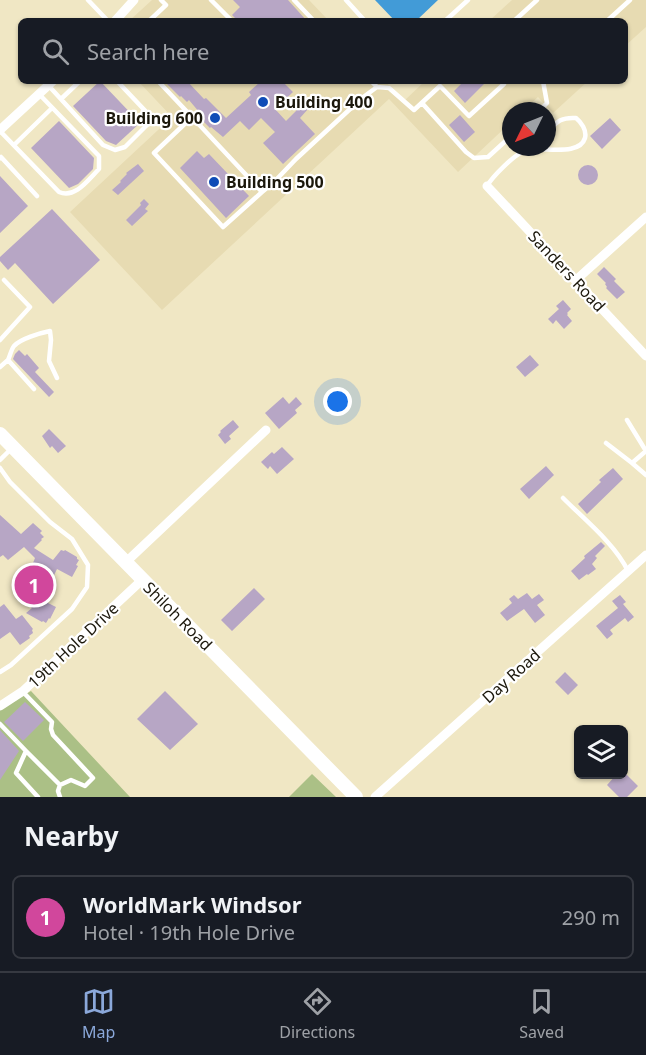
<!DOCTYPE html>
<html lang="en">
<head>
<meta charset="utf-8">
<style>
  body { margin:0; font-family:"Noto Sans",sans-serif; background:#242831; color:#f1f3f6 }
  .controls { position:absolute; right:18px; bottom:18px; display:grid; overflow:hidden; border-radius:9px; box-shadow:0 2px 4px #0004 }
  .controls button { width:54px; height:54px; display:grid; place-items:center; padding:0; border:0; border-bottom:2px solid #363941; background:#171b24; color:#f1f3f6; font:30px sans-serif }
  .compass { position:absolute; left:502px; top:102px; width:54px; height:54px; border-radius:50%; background:#171b24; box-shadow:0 2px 4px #0004; rotate:227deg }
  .you { position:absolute; left:338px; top:402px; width:21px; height:21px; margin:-15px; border:4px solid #fff; border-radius:50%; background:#1a73e8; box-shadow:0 0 0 9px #1a73e833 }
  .badge { display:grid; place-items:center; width:39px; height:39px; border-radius:50%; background:#8ba8da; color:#fff; font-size:20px; font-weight:700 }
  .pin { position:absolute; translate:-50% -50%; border:3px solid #fff; box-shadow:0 2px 6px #0006 }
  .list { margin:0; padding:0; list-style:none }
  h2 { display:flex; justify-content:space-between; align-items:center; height:78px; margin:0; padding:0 24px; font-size:26px }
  h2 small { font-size:20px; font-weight:400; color:#9ea1a6 }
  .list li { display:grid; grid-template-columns:39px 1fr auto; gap:18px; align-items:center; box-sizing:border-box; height:84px; margin:0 12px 12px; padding:0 12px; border:2px solid #363941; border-radius:9px }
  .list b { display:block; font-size:22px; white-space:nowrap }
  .list p { margin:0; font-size:20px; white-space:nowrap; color:#9ea1a6 }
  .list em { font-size:20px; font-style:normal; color:#9ea1a6 }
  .icon { flex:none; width:33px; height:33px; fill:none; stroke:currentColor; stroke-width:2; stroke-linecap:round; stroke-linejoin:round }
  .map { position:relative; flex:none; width:646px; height:797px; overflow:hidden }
  .search { position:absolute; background:#171b24; box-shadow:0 2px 4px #0004; left:18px; right:18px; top:18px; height:66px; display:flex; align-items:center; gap:15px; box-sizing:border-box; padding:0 21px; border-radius:9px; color:#9ea1a6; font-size:22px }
  .sheet { height:174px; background:#171b24 }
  nav { display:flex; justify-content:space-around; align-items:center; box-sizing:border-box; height:84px; border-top:2px solid #363941; background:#171b24; font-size:16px; color:#9ea1a6 }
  nav a { display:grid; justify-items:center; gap:3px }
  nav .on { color:#8ba8da }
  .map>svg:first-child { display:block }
</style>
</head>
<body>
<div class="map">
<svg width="646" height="797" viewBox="0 0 646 797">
  <rect width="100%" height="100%" fill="#f0e7c4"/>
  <path fill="#e7dbb2" d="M 152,0 L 309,0 L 329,21 L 129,21 Z
    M 512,0 L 646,0 L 646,27 L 625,46 L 625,21 L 489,21 Z
    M 138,81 L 385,81 L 404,101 L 425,81 L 588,81 L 553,113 L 538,97 L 523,111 L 511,111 L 511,122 L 458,172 L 389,99 L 162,310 L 70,212 L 172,117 Z"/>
  <path fill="#abc086" d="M 31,691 L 130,797 L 0,797 L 0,709 Z
    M 312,774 L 336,797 L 289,797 Z"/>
  <path fill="#429bd7" d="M 375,0 L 438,0 L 417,20 L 395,21 Z"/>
  <path fill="#b7a6c5" d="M 233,0 L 288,0 L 307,21 L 238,21 L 232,15 L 240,7 Z
    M 100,81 L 140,123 L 116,145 L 106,141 L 73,106 Z
    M 164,81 L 187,81 L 204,99 L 206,98 L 226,118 L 251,95 L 249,92 L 261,81 L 282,81 L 293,92 L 275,109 L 286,121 L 303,104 L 308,109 L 300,118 L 315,134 L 283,164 L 263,143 L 275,132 L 261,118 L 249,130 L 240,121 L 223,137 L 211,127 L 210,128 L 203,121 L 205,119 L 189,100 L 187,102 L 181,96 L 180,97 Z
    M 464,81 L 487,81 L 465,103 L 454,91 Z
    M 460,115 L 475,132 L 464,142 L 449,125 Z
    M 610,118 L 621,130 L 602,149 L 590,136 Z
    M 59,121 L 94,158 L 93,169 L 78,184 L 69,188 L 31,148 Z
    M 197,151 L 204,158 L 209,154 L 249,196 L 226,218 L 180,168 Z
    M 138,164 L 144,171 L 118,195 L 112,190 L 121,182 L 120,181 L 127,174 L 126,173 Z
    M578 175a10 10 0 1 1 20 0a10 10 0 1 1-20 0Z
    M 0,176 L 28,206 L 0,233 Z
    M 144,199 L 149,204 L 145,209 L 148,211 L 132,226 L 126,220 L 141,205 L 140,203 Z
    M 52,209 L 100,260 L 53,304 L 15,263 L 8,270 L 0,261 L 0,257 Z
    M 604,267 L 616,279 L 614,281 L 625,292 L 617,299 L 606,288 L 607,287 L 605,284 L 606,283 L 597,274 Z
    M 563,300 L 571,309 L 567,313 L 568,314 L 567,315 L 572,321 L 564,329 L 556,320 L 553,324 L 548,319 L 559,309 L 556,306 Z
    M 19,350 L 25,356 L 27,354 L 39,368 L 35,372 L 54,392 L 49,397 L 13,359 L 15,354 Z
    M 530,355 L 539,365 L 525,377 L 516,367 Z
    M 283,397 L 289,404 L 296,397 L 302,404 L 295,410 L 297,413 L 279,429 L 265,413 Z
    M 233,420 L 239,427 L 229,436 L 231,439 L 225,444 L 218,435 L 221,432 L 220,431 Z
    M 49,429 L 66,446 L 58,453 L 52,446 L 50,448 L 42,436 Z
    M 282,447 L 294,459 L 277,474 L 270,466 L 268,469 L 261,462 L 272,452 L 274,454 Z
    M 546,466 L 554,475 L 529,499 L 520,489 Z
    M 613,468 L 623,479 L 587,514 L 578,504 L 601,482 L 599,480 Z
    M 0,515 L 21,534 L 33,523 L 42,531 L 40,533 L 44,537 L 41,539 L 42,540 L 34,548 L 53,560 L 61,550 L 64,551 L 65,550 L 77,557 L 77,559 L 79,560 L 76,565 L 78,566 L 72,577 L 57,569 L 42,600 L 56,607 L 50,619 L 49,618 L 46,623 L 43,621 L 42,622 L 26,613 L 32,608 L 24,601 L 15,595 L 20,583 L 23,579 L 25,580 L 35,564 L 33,563 L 35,558 L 24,547 L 8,560 L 3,555 L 0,557 Z
    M 601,542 L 605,546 L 595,556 L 597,558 L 592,564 L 596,569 L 588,575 L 587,574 L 579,580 L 571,571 L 585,558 L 584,556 Z
    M 254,588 L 265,599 L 232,631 L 221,620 Z
    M 527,593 L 532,599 L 539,594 L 544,600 L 537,605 L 545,615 L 535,623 L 524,609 L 507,621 L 500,613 L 512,603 L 509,599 L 514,595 L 518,599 Z
    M 620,595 L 626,602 L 623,604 L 634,617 L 628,622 L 625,618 L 610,630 L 613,634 L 607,639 L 596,626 L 618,608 L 612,601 Z
    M 4,604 L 16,619 L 22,615 L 33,629 L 32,630 L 33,633 L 29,636 L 30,638 L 20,645 L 10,632 L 0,639 L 0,607 Z
    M 565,672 L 578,685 L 568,695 L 555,682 Z
    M 165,691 L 198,724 L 170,750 L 137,719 Z
    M 25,702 L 44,720 L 23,741 L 4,722 Z
    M 0,730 L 19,751 L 0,780 Z
    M 617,774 L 626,774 L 638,786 L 627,797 L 619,797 L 607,785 Z"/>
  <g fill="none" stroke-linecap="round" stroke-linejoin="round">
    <path stroke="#fff" stroke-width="4.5" d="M 88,0 L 108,21
      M 211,0 L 232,21
      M 294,0 L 314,21
      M 346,0 L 365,21
      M 149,21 L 166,5 L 161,0
      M 445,21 L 468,0
      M 514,21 L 537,0
      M 607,21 L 630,0
      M 158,81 L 192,117 L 154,153 L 223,227 L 262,192 L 192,117
      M 371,81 L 377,87 L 389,88 L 414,110 L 440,86 L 469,116 L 504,84 L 501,81
      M 48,85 L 103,145 L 115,150 L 125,147 L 153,119 L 117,81
      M 61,99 L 80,81
      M 422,103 L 466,152 L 474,158 L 488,157 L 511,136
      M 539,111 L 547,103 L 543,81
      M 0,131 L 59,192 C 75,199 88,180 99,169 L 99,156 L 39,94
      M 14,145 L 52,108
      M 0,158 L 1,157 L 37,196
      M 487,186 C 493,176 513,156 524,151 C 539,145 579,158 585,138 C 587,130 581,122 576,118 C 560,117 557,122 547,132
      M 262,192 L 274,182 L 296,159 L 362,98 L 377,87
      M 0,340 L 30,307 L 4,280
      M 8,360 C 10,356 11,350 14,346 C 20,339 40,333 50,331 L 51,340 L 49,361 L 57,378
      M 0,367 L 8,360 L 34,389
      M 627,420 L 646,451
      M 606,443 L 632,463 L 646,451
      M 0,460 L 11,449
      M 632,463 L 646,475
      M 0,468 L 10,482 L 50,522 L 72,539 L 88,565 L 87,587 L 72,609 L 11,665 L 0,672
      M 563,498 C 585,520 615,544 628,571
      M 23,692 L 52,722 L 51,729 L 53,735 L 93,778 L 85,786 L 71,780 L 60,785
      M 0,724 L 26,751 L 16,773 L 38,797
      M 26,751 L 60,785 L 58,791 L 60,797"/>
    <path stroke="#fff" stroke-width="9" d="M 115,21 L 134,0
      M 0,130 L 53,81
      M 487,186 L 646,356
      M 576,280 L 646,217
      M 125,563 L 266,430
      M 0,706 L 23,691 L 142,580
      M 375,797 L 646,555"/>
    <path stroke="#fff" stroke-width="14" d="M 0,434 L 356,797"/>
  </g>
  <g fill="#0f4cb7" stroke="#fff" stroke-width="2">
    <circle cx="263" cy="102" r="6"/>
    <circle cx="215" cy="118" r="6"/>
    <circle cx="214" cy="182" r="6"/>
  </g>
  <g text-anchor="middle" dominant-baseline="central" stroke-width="4.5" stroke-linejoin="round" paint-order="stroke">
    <g font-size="16" font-weight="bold" fill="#1b170b" stroke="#fff" text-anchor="start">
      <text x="275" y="102">Building 400</text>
      <text x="203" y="118" text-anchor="end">Building 600</text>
      <text x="226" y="182">Building 500</text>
    </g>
    <g font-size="16" fill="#1b170b" stroke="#fff">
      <text transform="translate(567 271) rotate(47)">Sanders Road</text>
      <text transform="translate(178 616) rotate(45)">Shiloh Road</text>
      <text transform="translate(73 645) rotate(-43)">19th Hole Drive</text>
      <text transform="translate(511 676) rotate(-42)">Day Road</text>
    </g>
  </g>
</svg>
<div class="controls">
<button><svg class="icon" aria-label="layers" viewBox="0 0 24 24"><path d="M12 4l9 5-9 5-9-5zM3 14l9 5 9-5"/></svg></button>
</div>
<svg class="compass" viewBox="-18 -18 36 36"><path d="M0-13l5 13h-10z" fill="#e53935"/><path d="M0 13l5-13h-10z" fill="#9ea1a6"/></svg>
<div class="you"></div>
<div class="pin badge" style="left:34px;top:585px;background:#d1479c">1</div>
<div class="search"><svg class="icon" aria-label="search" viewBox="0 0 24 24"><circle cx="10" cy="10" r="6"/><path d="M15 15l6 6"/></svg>Search here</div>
</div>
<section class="sheet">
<h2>Nearby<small></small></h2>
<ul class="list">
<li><span class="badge" style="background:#d1479c">1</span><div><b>WorldMark Windsor</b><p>Hotel · 19th Hole Drive</p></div><em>290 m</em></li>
</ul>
</section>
<nav>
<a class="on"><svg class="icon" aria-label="map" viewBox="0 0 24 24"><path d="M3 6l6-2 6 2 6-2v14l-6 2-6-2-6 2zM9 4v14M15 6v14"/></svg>Map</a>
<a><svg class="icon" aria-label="directions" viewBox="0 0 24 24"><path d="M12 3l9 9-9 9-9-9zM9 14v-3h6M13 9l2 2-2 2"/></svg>Directions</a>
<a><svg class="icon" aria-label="saved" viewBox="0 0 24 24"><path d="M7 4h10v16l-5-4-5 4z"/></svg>Saved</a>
</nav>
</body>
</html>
